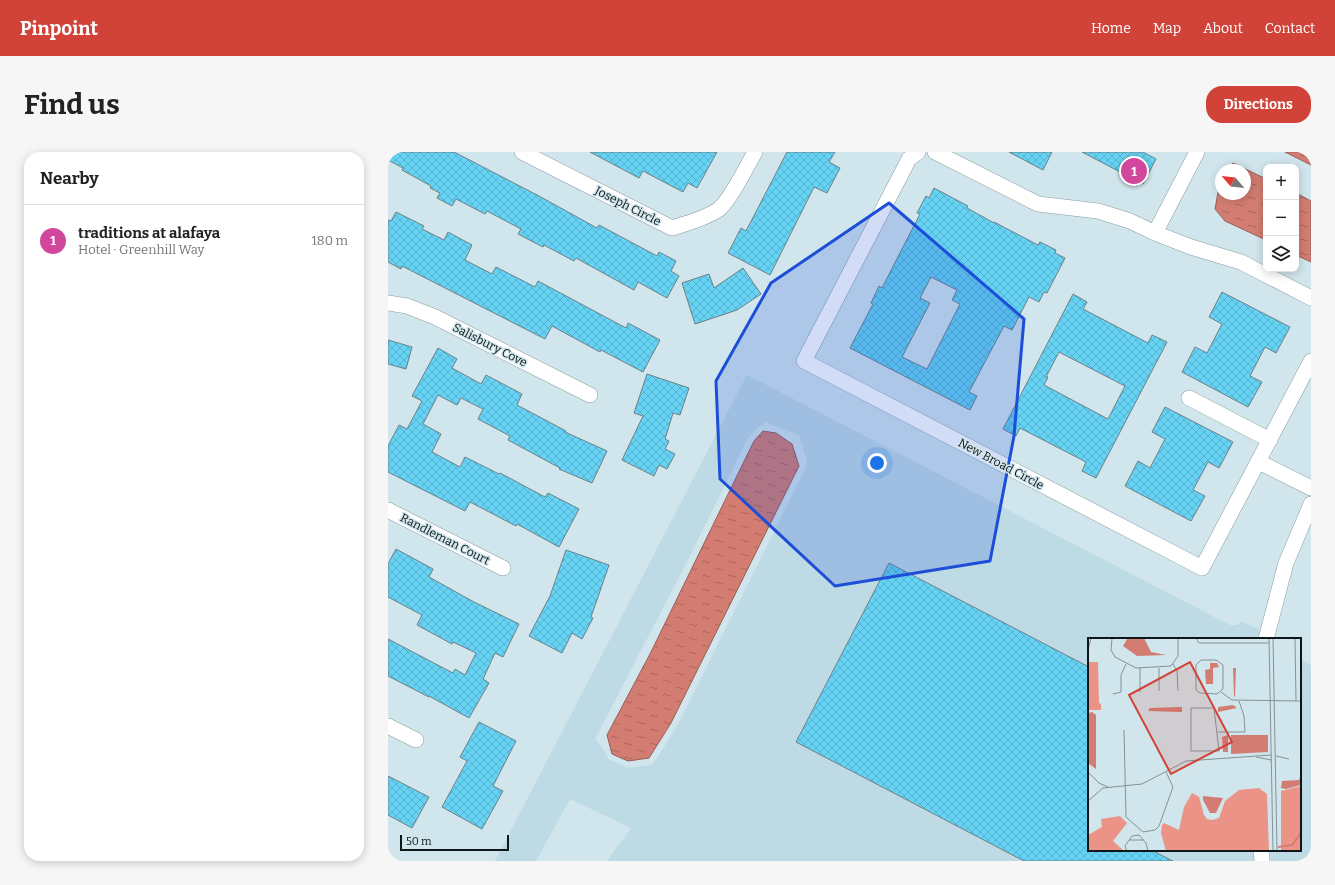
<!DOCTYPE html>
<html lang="en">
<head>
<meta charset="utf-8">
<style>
  body { margin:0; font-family:Bitter,serif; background:#f6f6f6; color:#222 }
  .controls { position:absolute; right:12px; top:12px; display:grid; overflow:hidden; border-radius:8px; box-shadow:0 2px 10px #0003 }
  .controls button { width:36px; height:36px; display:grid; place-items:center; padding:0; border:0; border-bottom:1px solid #e0e0e0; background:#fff; color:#222; font:20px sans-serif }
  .compass { position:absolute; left:827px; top:12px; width:36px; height:36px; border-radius:50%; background:#fff; box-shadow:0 2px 10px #0003; rotate:298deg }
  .scale { position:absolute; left:12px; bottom:10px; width:109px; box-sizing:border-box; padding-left:4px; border:2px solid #0f1619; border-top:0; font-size:11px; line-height:14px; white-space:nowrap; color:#0f1619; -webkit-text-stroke:3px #d0e5ec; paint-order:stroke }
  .you { position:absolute; left:489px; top:311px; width:14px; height:14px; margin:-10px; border:3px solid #fff; border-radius:50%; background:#1a73e8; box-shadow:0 0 0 6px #1a73e833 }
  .badge { display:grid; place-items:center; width:26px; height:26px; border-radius:50%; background:#d14338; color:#fff; font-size:13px; font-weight:700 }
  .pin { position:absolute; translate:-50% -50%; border:2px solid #fff; box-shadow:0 1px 4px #0006 }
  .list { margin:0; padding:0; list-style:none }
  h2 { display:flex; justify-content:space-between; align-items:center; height:52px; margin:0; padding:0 16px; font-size:17px }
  h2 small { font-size:13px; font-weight:400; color:#767676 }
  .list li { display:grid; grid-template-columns:26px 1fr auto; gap:12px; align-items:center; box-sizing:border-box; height:72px; padding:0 16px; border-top:1px solid #e0e0e0 }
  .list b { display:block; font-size:15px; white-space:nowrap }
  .list p { margin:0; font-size:13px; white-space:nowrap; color:#767676 }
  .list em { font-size:13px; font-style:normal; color:#767676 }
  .icon { flex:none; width:22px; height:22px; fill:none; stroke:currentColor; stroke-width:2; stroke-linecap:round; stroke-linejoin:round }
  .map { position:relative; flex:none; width:923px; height:709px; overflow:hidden; border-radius:16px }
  header { display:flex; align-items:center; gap:24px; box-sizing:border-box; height:56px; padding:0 20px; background:#d14338; color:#fff }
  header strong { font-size:19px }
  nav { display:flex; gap:22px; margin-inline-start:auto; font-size:14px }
  .intro { display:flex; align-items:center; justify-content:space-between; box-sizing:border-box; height:96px; padding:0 24px }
  h1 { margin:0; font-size:28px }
  .button { padding:10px 18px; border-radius:16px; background:#d14338; color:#fff; font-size:14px; font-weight:700 }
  main { display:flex; gap:24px; padding:0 24px }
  aside { flex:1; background:#fff; border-radius:16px; box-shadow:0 2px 10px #0003 }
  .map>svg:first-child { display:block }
</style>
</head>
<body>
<header>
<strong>Pinpoint</strong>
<nav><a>Home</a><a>Map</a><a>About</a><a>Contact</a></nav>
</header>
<div class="intro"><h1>Find us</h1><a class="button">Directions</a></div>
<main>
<aside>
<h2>Nearby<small></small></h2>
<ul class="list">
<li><span class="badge" style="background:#d1479c">1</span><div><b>traditions at alafaya</b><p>Hotel · Greenhill Way</p></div><em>180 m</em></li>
</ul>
</aside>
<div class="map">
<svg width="923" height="709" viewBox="0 0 923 709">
  <defs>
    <pattern id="water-ripples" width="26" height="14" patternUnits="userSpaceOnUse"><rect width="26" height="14" fill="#d37d72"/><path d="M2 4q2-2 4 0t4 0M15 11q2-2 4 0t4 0" fill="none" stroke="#aa655d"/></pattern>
    <pattern id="building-cross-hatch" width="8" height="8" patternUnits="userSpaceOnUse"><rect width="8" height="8" fill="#66d2f4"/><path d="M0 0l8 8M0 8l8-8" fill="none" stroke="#57b4d1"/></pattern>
  </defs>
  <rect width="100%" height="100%" fill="#d0e5ec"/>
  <path fill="#bedbe5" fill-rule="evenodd" d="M 359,223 L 842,473 L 849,473 L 853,469 L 872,478 L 869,487 L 701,487 L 701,698 L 865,698 L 866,709 L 219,709 L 243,676 L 182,647 L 148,709 L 107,709 ZM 377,270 L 411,283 L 419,309 L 418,312 L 417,317 L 289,574 L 266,611 L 262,613 L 240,616 L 220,607 L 216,598 L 207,587 L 300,408 L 360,286 L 370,275 L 375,273 Z
    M 912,507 L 923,513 L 923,709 L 883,709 L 882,698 L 912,698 Z"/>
  <path fill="url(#water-ripples)" stroke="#985e57" d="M 897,0 L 923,0 L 923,13 Z
    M 845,11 L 878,27 L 878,88 L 837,69 L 827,57 L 831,35 L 833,32 L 833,42 L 857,42 L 857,18 L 841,18 Z
    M 908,41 L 923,49 L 923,110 L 908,103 Z
    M 375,279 L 388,281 L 404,292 L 411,314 L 283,571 L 261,606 L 240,609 L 224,602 L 219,583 L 262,502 L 366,289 Z"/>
  <path fill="url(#building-cross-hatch)" stroke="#6d8086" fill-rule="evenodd" d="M 0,0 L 66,0 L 151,44 L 209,76 L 211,73 L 269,104 L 271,100 L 288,109 L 283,119 L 291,124 L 279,146 L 250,130 L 246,138 L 188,106 L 186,109 L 156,93 L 155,95 L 130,82 L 133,77 L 99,59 L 97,62 L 68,47 L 64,54 L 49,46 L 52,41 L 42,36 L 43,34 L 14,18 L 15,16 L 0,8 Z
    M 202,0 L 329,0 L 309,36 L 300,31 L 295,40 L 255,19 L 251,26 Z
    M 399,0 L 447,0 L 441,10 L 452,16 L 439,41 L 426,35 L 382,123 L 340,101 L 353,76 L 358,79 Z
    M 621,0 L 664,0 L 655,18 Z
    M 694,0 L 755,0 L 768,7 L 755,32 Z
    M 546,36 L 580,54 L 579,56 L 606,71 L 606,70 L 650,93 L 652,90 L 668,98 L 667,101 L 677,106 L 659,141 L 656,140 L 651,150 L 641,145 L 624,178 L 616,174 L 581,240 L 589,244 L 582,258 L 462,196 L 485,152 L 483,151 L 491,134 L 494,136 L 532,62 L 529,61 L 538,44 L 541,46 ZM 543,125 L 569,138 L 564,148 L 572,152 L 539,217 L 514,205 L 542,151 L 532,146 Z
    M 8,60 L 36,74 L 34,77 L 56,88 L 60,80 L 84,93 L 77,108 L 104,122 L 108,115 L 147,135 L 150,129 L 238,176 L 240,171 L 272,188 L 255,220 L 213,198 L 212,200 L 164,174 L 157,187 L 14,114 L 13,117 L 0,110 L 0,68 L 3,69 Z
    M 355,116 L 373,142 L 349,158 L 307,172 L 294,131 L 321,122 L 326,136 Z
    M 834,140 L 902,175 L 888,201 L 877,195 L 862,224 L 874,230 L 860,255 L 794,220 L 807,195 L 819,201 L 834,172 L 821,165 Z
    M 685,142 L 699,150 L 695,157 L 760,191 L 764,183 L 779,190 L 708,326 L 694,319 L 698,310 L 632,276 L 628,284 L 615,277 ZM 671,200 L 737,234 L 720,267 L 656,233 L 660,225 L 658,225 Z
    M 0,188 L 24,195 L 18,217 L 0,212 Z
    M 50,196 L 69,207 L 64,216 L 93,232 L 98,223 L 134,242 L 129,253 L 178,279 L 177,280 L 219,299 L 204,331 L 171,317 L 172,316 L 120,288 L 122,284 L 90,267 L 95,257 L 73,246 L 69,253 L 50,243 L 35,272 L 53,282 L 44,300 L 72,315 L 77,305 L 111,322 L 112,321 L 157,345 L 160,341 L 191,357 L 171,395 L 129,372 L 128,374 L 82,350 L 77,359 L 0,320 L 0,294 L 11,273 L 19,277 L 34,249 L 24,244 Z
    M 259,222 L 301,236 L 292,263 L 285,261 L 277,287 L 281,289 L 277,297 L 287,302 L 279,317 L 271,313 L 266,324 L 234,308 L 255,264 L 246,261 Z
    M 777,255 L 845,290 L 831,316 L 820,310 L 805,338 L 817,344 L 803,369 L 737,334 L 750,309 L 762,316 L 777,287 L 764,280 Z
    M 8,397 L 45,417 L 41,425 L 86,450 L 131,472 L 115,505 L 107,501 L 95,527 L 101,531 L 81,566 L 41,544 L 41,545 L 0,524 L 0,487 L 65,521 L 67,517 L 77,523 L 88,501 L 65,490 L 64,492 L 29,473 L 34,463 L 0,445 L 0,412 Z
    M 178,398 L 221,413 L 203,465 L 205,466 L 194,487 L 184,481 L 174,501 L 141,484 L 162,444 Z
    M 501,411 L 701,515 L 701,698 L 763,698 L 785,709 L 636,709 L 408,590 Z
    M 91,570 L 128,589 L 105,634 L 115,639 L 94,677 L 54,655 L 79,609 L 72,605 Z
    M 0,624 L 41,645 L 24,676 L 0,663 Z"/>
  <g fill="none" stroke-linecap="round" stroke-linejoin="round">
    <defs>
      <path id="minor" d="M 134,0 L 284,76 C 300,71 316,67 330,58 C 342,49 359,14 367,0
        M 530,0 L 521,7 L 416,209 L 814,416 L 923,209
        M 547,0 L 650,52 L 710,59 L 742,69 L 767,81 L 803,95 L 853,110 L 923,146
        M 767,81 L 809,0
        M 0,151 L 19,154 L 47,165 L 202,243
        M 801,246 L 882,288
        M 871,310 L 923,336
        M 0,358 L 115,416
        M 878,487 L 898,411 L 923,352
        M 0,574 L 28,588
        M 873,698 L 874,709"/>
    </defs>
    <use href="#minor" stroke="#899ca3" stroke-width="16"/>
    <use href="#minor" stroke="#fff" stroke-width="15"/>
  </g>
  <path fill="#1d4ed8" fill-opacity="0.2" stroke="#1d4ed8" stroke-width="3" stroke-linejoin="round" d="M 501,51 L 636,167 L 626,284 L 602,409 L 447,434 L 332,327 L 328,229 L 383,131 Z"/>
  <g text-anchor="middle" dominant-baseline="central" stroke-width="3" stroke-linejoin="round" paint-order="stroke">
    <g font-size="12" fill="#0f1619" stroke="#d0e5ec">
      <text transform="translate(240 54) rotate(27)">Joseph Circle</text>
      <text transform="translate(102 193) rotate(27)">Salisbury Cove</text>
      <text transform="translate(613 312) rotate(28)">New Broad Circle</text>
      <text transform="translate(57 387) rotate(27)">Randleman Court</text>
    </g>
  </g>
  <g transform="translate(700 486)">
    <rect width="213" height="213" fill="#d0e5ec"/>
    <path d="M 0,24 L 10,24 L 11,65 L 13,66 L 13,72 L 0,72 ZM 213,148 L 213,213 L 193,213 L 193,153 ZM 171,150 L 179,156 L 181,213 L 78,213 L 73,195 L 74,187 L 76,185 L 91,192 L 96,169 L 104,155 L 111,159 L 116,177 L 119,181 L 124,182 L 131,180 L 137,163 L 151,152 ZM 32,178 L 39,185 L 25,203 L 36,213 L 0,213 L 0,197 L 14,189 L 13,181 Z" fill="#eb9387"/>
    <path d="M 56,0 L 63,14 L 78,17 L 49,18 L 35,8 L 39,1 ZM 122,25 L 129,25 L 131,29 L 125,30 L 125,46 L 118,46 L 117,32 L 122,31 ZM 145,30 L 148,30 L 147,59 L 146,58 ZM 145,67 L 149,70 L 130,74 L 130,69 ZM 94,69 L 94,74 L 60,73 L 62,70 ZM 4,74 L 8,77 L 8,131 L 0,125 L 0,75 ZM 140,97 L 140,114 L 135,114 L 134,99 ZM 143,97 L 180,97 L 180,114 L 143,116 ZM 213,137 L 213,147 L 198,151 L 193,150 L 194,143 L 211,142 ZM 115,158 L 135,160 L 128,175 L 122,175 L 115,162 Z" fill="#d37d72"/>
    <path fill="none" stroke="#d37d72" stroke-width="2" d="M 190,209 L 204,207 L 213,195"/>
    <path fill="none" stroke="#839298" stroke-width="1" d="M 24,0 L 23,12 L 27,19 L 48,30 L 83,28 L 90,18 L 90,0M 108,0 L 111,5 L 181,5M 181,0 L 185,213M 185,0 L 189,213M 207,0 L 208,63M 0,12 L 3,0M 128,22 L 135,27 L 135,51 L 129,56 L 112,55 L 108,52 L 108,27 L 113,22 ZM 85,26 L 89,33 L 90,53M 52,30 L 52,54M 71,30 L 71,53M 133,54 L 144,62 L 213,63M 25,56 L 33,54 L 33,37 L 38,26M 103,70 L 126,70 L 131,113 L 103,113 ZM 36,92 L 38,179 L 55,194 L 67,192 L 71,188 L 85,149 L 78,134M 130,94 L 157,94 L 156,78 L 151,63M 188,118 L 201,121M 168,119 L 183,122M 0,134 L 11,145 L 20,149M 0,163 L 15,150 L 54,146 L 98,123 L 183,117M 41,202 L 56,202M 39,213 L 37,208 L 44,198 L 51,197 L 58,205 L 60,213"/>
    <path fill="#d14338" fill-opacity="0.15" stroke="#d14338" stroke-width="2" d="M 102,24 L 144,104 L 83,136 L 41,57 Z"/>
    <rect width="213" height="213" fill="none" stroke="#0f1619" stroke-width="2"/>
  </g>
</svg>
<div class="controls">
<button>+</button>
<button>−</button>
<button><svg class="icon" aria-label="layers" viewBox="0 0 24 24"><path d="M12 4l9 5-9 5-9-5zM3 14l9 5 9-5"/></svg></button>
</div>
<svg class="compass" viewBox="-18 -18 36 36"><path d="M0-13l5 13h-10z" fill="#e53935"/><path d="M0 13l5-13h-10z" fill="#767676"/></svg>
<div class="scale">50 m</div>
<div class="you"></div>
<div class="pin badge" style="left:746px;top:19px;background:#d1479c">1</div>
</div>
</main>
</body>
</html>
